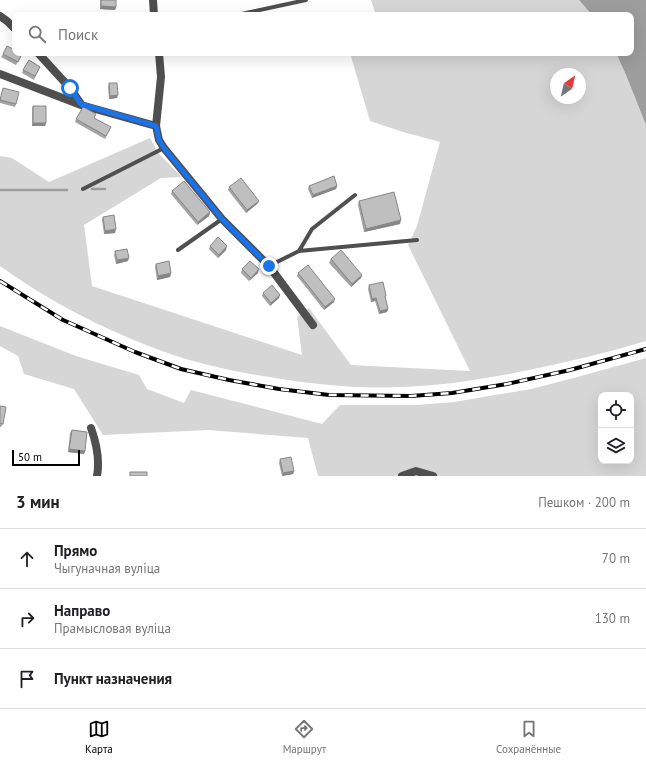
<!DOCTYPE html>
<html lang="ru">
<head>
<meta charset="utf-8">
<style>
  body { margin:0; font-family:"PT Sans",sans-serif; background:#f2f2f2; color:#202124 }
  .controls { position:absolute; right:12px; bottom:12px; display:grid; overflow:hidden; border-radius:8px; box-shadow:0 4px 16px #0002 }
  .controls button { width:36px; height:36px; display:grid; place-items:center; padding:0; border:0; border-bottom:1px solid #e0e0e0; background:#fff; color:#202124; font:20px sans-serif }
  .compass { position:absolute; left:550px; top:68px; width:36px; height:36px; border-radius:50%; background:#fff; box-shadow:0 4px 16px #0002; rotate:34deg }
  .scale { position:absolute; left:12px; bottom:10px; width:68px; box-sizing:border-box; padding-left:4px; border:2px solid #000; border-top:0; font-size:11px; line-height:14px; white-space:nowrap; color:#000; -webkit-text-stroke:3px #fff; paint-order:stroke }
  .stop { position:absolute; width:12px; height:12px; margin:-9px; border:3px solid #1a73e8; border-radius:50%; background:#fff }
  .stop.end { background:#1a73e8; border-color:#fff; box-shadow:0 1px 4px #0008 }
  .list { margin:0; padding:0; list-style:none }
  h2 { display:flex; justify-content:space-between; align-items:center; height:52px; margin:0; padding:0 16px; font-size:17px }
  h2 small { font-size:13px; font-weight:400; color:#757577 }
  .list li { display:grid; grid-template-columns:26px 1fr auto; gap:12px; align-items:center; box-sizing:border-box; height:60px; padding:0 16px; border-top:1px solid #e0e0e0 }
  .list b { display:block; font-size:15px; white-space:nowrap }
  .list p { margin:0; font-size:13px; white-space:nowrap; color:#757577 }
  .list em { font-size:13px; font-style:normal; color:#757577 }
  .icon { flex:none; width:22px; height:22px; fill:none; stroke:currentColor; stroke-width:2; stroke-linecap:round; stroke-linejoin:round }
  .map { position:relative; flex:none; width:646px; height:476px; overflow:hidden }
  .search { position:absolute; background:#fff; box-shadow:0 4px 16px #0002; left:12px; right:12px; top:12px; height:44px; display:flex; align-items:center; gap:10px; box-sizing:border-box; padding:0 14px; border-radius:8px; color:#757577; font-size:15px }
  .sheet { height:232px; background:#fff }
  nav { display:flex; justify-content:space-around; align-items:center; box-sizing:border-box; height:56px; border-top:1px solid #e0e0e0; background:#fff; font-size:11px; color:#757577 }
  nav a { display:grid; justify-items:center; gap:2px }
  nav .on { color:#000 }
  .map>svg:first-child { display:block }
</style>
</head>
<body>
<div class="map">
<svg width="646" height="476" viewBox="0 0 646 476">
  <rect width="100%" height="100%" fill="#fff"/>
  <path fill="#d6d6d6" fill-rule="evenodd" d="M 371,0 L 579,0 L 592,15 L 376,15 Z
    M 350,53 L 616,53 L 626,75 L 646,125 L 646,341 C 609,352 572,361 534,369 C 490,378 445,386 399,387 C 360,389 320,385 281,379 C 241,373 200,365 162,351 C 118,335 70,312 31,287 C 20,280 10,273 0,266 L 0,156 L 12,158 L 49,182 L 150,138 L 159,154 L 182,177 L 161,178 L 84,225 L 92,286 L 302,355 L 297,317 L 309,308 L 351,365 L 470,371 L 408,245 L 417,226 L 440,142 L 403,132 L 370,121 ZM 556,74 L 580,74 L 580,98 L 556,98 Z
    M 0,326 L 76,356 L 139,375 L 147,389 L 184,403 L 191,390 L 322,424 L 340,405 L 417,405 L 454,402 L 531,389 L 570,379 L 646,358 L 646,476 L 318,476 L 308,438 L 208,430 L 103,435 L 74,389 L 24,374 L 18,356 L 0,346 ZM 601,395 L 631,395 L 631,461 L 601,461 Z"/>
  <path fill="#9d9d9d" d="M 579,0 L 646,0 L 646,125 L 626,75 L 616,53 L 631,53 L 631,15 L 592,15 Z"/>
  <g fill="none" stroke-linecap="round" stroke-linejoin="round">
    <path stroke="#9d9d9d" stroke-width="2.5" d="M 92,189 L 105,189
      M 0,190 L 67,190"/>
    <path stroke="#4f4f4f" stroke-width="4" d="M 237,15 L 306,0
      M 83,189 L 164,148
      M 178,250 L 222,219
      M 299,251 L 417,240
      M 269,266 L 299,251 L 312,229 L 355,195"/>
    <path stroke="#4f4f4f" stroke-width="8" d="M 153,0 L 154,15
      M 0,16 L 7,21 L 15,29
      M 38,53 L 70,88 L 81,104
      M 159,53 L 161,77 L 156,126 L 159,140 L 164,148 L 222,219 L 269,266 L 313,325
      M 0,74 L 81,105 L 156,126
      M 91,428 C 96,442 100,460 97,476
      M 402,476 L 416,471 L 433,476"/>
    <defs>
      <path id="rail" d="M 0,281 L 63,320 L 135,352 L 181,369 L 229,380 L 279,389 L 329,395 L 411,396 L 452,393 L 507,384 L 570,370 L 646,349"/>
    </defs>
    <use href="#rail" stroke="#000" stroke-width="4"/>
    <use href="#rail" stroke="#fff" stroke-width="2.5" stroke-dasharray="8" stroke-linecap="butt"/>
  </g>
  <path fill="#a4a4a4" d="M 100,0 L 116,0 L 116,7 L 115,10 L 100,9 Z
    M 3,54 L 22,54 L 16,65 L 1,57 Z
    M 40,67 L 34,80 L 22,73 L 23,70 Z
    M 109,83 L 117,98 L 109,99 L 108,87 Z
    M 0,97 L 16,104 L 15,107 L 0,103 Z
    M 33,106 L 46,123 L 45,126 L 32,126 L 32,109 Z
    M 94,118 L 111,127 L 105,139 L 75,122 L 76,119 Z
    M 309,186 L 337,186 L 336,189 L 312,198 L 308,189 Z
    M 229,187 L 259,201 L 257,204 L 246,213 L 228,190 Z
    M 172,191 L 210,212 L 209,216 L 197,225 L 171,194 Z
    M 359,201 L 400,224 L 364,232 L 358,205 Z
    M 103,217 L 115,233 L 104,234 L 102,220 Z
    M 210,246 L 226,250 L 218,258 L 209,249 Z
    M 115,251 L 128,261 L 116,264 L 114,255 Z
    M 331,259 L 362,275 L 361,278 L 351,287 L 329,263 Z
    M 156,264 L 171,273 L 170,277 L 157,280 L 155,267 Z
    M 242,269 L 258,273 L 249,281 L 241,273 Z
    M 298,273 L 334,302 L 324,310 L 297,276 Z
    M 369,285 L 385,298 L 388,309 L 387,312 L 379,314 L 375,301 L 371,302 L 368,289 Z
    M 263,293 L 279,298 L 270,306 L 262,296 Z
    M 0,406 L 3,424 L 1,427 L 0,427 Z
    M 72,430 L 85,451 L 84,454 L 68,452 L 70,433 Z
    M 280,459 L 294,471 L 293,474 L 282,476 L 279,463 Z"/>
  <path fill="#868686" d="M 101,6 L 116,7 L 115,10 L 100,9 Z
    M 118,95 L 117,98 L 109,99 L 110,96 Z
    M 33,123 L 46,123 L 45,126 L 32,126 Z
    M 337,186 L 336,189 L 312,198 L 313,195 Z
    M 259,201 L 257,204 L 246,213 L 247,210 Z
    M 210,212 L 209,216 L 197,225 L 198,222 Z
    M 401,220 L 400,224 L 364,232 L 366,229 Z
    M 116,229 L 115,233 L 104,234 L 105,231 Z
    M 227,246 L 226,250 L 218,258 L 219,255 Z
    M 129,258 L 128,261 L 116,264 L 117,260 Z
    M 259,269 L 258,273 L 249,281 L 251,278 Z
    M 171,273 L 170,277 L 157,280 L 158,276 Z
    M 362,275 L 361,278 L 351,287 L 352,284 Z
    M 280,295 L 279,298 L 270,306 L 271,303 Z
    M 376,298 L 375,301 L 371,302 L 372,299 Z
    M 335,299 L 334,302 L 324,310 L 325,307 Z
    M 388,309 L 387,312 L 379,314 L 380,311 Z
    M 69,449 L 85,451 L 84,454 L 68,452 Z
    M 294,471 L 293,474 L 282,476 L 283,473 Z"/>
  <path fill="#bfbfbf" stroke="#868686" d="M 101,0 L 116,0 L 116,7 L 101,6 Z
    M 7,46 L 15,50 L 15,53 L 20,53 L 22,54 L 18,62 L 3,54 Z
    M 29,60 L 40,67 L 35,76 L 23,70 Z
    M 109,83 L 117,83 L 118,95 L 110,96 Z
    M 3,88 L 19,92 L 16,104 L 0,100 Z
    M 33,106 L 46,106 L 46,123 L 33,123 Z
    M 83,107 L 87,109 L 96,114 L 94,118 L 111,127 L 106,136 L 76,119 Z
    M 334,176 L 337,186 L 313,195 L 309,186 Z
    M 241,178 L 259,201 L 247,210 L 229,187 Z
    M 184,181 L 210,212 L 198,222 L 172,191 Z
    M 394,192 L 401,220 L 366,229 L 359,201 Z
    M 114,215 L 116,229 L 105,231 L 103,217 Z
    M 218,237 L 227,246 L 219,255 L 210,246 Z
    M 127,249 L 129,258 L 117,260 L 115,251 Z
    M 341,250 L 362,275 L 352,284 L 331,259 Z
    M 169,261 L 171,273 L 158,276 L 156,264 Z
    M 250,261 L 259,269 L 251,278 L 242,269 Z
    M 308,265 L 335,299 L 325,307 L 298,273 Z
    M 383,282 L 386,296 L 385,296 L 388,309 L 380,311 L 376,298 L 372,299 L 369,285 Z
    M 272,285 L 280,295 L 271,303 L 263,293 Z
    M 0,406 L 6,407 L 3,424 L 0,423 Z
    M 72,430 L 87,432 L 85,451 L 69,449 Z
    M 291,457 L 294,471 L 283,473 L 280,459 Z
    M 130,472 L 147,472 L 147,476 L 130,476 Z"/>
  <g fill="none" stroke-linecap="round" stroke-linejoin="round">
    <path stroke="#1a73e8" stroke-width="5" d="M 70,88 L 81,104 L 156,126 L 159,140 L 164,148 L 222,219 L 269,266"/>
  </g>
</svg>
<div class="controls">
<button><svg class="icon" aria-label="locate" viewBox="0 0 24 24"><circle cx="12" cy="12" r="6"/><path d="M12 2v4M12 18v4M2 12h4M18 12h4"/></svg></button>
<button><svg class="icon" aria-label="layers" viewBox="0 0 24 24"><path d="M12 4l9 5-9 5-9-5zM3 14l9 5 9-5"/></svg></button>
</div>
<svg class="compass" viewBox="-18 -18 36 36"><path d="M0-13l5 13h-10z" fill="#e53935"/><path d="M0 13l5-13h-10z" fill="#757577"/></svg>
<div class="scale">50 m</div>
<div class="stop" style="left:70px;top:88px"></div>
<div class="stop end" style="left:269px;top:266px"></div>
<div class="search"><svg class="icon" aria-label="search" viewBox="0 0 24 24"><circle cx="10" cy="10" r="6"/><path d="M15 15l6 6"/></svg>Поиск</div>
</div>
<section class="sheet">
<h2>3 мин<small>Пешком · 200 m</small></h2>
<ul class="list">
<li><svg class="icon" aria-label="ahead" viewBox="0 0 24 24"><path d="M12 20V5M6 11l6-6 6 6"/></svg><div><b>Прямо</b><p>Чыгуначная вуліца</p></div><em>70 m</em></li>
<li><svg class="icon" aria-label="right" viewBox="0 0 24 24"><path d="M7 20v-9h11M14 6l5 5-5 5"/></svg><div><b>Направо</b><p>Прамысловая вуліца</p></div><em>130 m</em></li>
<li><svg class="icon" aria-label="arrive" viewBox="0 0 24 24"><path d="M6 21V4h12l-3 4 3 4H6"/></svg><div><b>Пункт назначения</b></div></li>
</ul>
</section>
<nav>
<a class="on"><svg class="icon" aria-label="map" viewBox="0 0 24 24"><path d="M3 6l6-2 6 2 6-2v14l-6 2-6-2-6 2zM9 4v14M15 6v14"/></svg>Карта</a>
<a><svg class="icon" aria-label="directions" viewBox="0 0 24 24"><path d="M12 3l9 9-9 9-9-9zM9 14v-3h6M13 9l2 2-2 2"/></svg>Маршрут</a>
<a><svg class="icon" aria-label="saved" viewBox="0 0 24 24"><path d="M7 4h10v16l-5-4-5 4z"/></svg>Сохранённые</a>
</nav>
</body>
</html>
